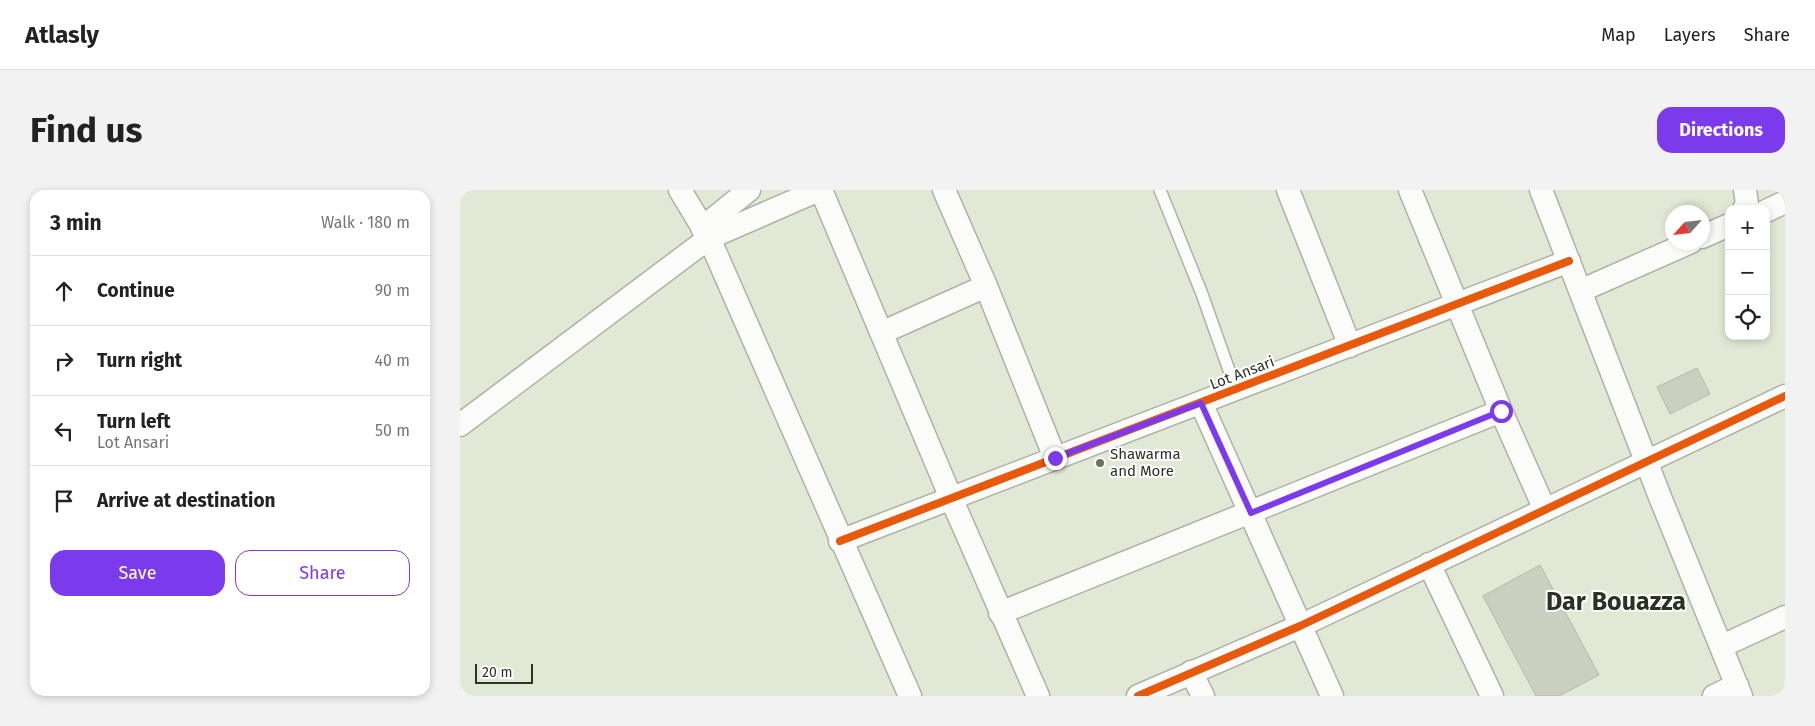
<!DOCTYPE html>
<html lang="en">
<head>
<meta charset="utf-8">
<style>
  body { margin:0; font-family:"Fira Sans",sans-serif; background:#f2f2f2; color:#222 }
  .controls { position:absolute; right:15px; top:15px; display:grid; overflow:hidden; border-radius:10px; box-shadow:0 2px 8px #0003 }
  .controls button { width:45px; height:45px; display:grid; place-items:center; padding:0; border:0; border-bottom:1px solid #e0e0e0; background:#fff; color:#222; font:25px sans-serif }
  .compass { position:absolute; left:1205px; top:15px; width:45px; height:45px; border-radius:50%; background:#fff; box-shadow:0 2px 8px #0003; rotate:243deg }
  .scale { position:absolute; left:15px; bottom:12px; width:58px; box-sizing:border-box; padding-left:5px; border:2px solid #2d3124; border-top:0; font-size:14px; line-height:18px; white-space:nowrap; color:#2d3124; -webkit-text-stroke:4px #fff; paint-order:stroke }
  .stop { position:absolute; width:15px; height:15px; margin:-11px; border:4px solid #7c3aed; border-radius:50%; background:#fff }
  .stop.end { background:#7c3aed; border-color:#fff; box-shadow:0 1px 5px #0008 }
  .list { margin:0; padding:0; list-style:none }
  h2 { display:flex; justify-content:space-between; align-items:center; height:65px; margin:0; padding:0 20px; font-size:21px }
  h2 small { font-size:16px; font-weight:400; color:#767676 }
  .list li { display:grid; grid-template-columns:32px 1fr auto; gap:15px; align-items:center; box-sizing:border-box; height:70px; padding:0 20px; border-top:1px solid #e0e0e0 }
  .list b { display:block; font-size:19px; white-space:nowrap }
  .list p { margin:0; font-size:16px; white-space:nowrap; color:#767676 }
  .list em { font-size:16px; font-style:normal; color:#767676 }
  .actions { display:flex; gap:10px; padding:15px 20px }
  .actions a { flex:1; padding:11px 0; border:1px solid #7c3aed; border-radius:15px; text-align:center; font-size:18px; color:#7c3aed }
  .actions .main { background:#7c3aed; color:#fff }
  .icon { flex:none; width:28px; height:28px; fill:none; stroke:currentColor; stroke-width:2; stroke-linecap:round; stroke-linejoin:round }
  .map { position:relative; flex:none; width:1325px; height:506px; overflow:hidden; border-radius:15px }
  header { display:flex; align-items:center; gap:30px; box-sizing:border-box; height:70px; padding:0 25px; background:#fff; border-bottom:1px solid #e0e0e0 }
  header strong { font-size:24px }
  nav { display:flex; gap:28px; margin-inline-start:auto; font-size:18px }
  .intro { display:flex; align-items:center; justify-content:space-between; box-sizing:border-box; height:120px; padding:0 30px }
  h1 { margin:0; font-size:35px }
  .button { padding:12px 22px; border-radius:15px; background:#7c3aed; color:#fff; font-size:18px; font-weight:700 }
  main { display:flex; gap:30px; padding:0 30px }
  aside { flex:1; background:#fff; border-radius:15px; box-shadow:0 2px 8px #0003 }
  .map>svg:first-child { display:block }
</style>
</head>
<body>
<header>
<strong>Atlasly</strong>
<nav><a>Map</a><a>Layers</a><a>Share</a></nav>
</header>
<div class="intro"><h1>Find us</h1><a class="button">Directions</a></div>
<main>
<aside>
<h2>3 min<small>Walk · 180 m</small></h2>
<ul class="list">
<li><svg class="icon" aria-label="ahead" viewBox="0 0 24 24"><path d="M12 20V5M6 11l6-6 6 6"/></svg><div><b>Continue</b></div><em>90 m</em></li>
<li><svg class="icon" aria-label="right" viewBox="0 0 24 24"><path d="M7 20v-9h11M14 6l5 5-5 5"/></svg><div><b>Turn right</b></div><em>40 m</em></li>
<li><svg class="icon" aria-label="left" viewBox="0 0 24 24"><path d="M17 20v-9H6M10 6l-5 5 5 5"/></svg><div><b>Turn left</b><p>Lot Ansari</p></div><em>50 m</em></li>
<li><svg class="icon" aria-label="arrive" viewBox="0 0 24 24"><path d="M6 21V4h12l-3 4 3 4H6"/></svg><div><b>Arrive at destination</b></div></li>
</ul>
<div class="actions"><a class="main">Save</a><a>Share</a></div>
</aside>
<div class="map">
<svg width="1325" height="506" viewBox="0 0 1325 506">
  <rect width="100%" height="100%" fill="#e2e8d6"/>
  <path fill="#cacfc0" stroke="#b5b9ab" d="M 1237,178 L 1250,204 L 1210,224 L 1197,197 Z
    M 1080,375 L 1139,485 L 1099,506 L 1076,506 L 1023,406 Z"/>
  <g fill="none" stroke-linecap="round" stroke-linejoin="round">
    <defs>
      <path id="lane" d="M 700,0 L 742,104 L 776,200"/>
      <path id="street" d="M 220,0 L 249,48 L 450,506
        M 361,0 L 491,308 L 578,506
        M 484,0 L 526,96 L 595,268
        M 828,0 L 890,156
        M 950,0 L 1041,221 L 1085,320
        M 1081,0 L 1200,307 L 1281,506
        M 1284,19 L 1287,14 L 1285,0
        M 1306,21 L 1325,12
        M 242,38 L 289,0
        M 1242,47 L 1269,35
        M 1120,101 L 1231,52
        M 421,143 L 526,96
        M 741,213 L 872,506
        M 0,235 L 249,48 L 359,0
        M 380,351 L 1109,71
        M 969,374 L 1032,506
        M 540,423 L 1041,221
        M 1262,456 L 1325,427
        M 731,482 L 743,506
        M 678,506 L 840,436 L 1325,206
        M 1254,506 L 1277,495"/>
    </defs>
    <use href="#lane" stroke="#adb2a4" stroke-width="14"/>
    <use href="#street" stroke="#adb2a4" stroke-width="25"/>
    <use href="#lane" stroke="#fbfcf9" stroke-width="11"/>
    <use href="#street" stroke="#fbfcf9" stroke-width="22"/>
    <defs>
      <path id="cycleway" d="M 380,351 L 1109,71
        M 678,506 L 840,436 L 1325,206"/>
    </defs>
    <use href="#cycleway" stroke="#fff" stroke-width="11"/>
    <use href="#cycleway" stroke="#e8590c" stroke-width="8"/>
  </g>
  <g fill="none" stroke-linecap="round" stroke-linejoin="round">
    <path stroke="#7c3aed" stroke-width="6" d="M 595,268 L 741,213 L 791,323 L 1041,221"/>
  </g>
  <circle fill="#6c7162" stroke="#fff" stroke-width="2" cx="640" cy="273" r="5"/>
  <g text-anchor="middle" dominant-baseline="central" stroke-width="4" stroke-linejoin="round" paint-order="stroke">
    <g font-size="15" fill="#2d3124" stroke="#fff">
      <text transform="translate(782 183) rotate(-21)">Lot Ansari</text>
    </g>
    <g font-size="15" fill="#2d3124" stroke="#fff" text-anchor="start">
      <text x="650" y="264">Shawarma<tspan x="650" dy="17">and More</tspan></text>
    </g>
    <g font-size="25" font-weight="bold" fill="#2d3124" stroke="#fff">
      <text x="1156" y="412">Dar Bouazza</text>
    </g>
  </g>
</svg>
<div class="controls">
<button>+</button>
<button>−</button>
<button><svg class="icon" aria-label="locate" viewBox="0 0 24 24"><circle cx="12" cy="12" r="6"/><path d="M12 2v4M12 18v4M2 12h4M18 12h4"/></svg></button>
</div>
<svg class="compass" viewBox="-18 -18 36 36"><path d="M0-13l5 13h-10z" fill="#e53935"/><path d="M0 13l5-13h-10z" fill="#767676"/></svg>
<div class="scale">20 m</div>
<div class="stop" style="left:1041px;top:221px"></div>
<div class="stop end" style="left:595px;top:268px"></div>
</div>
</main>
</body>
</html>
